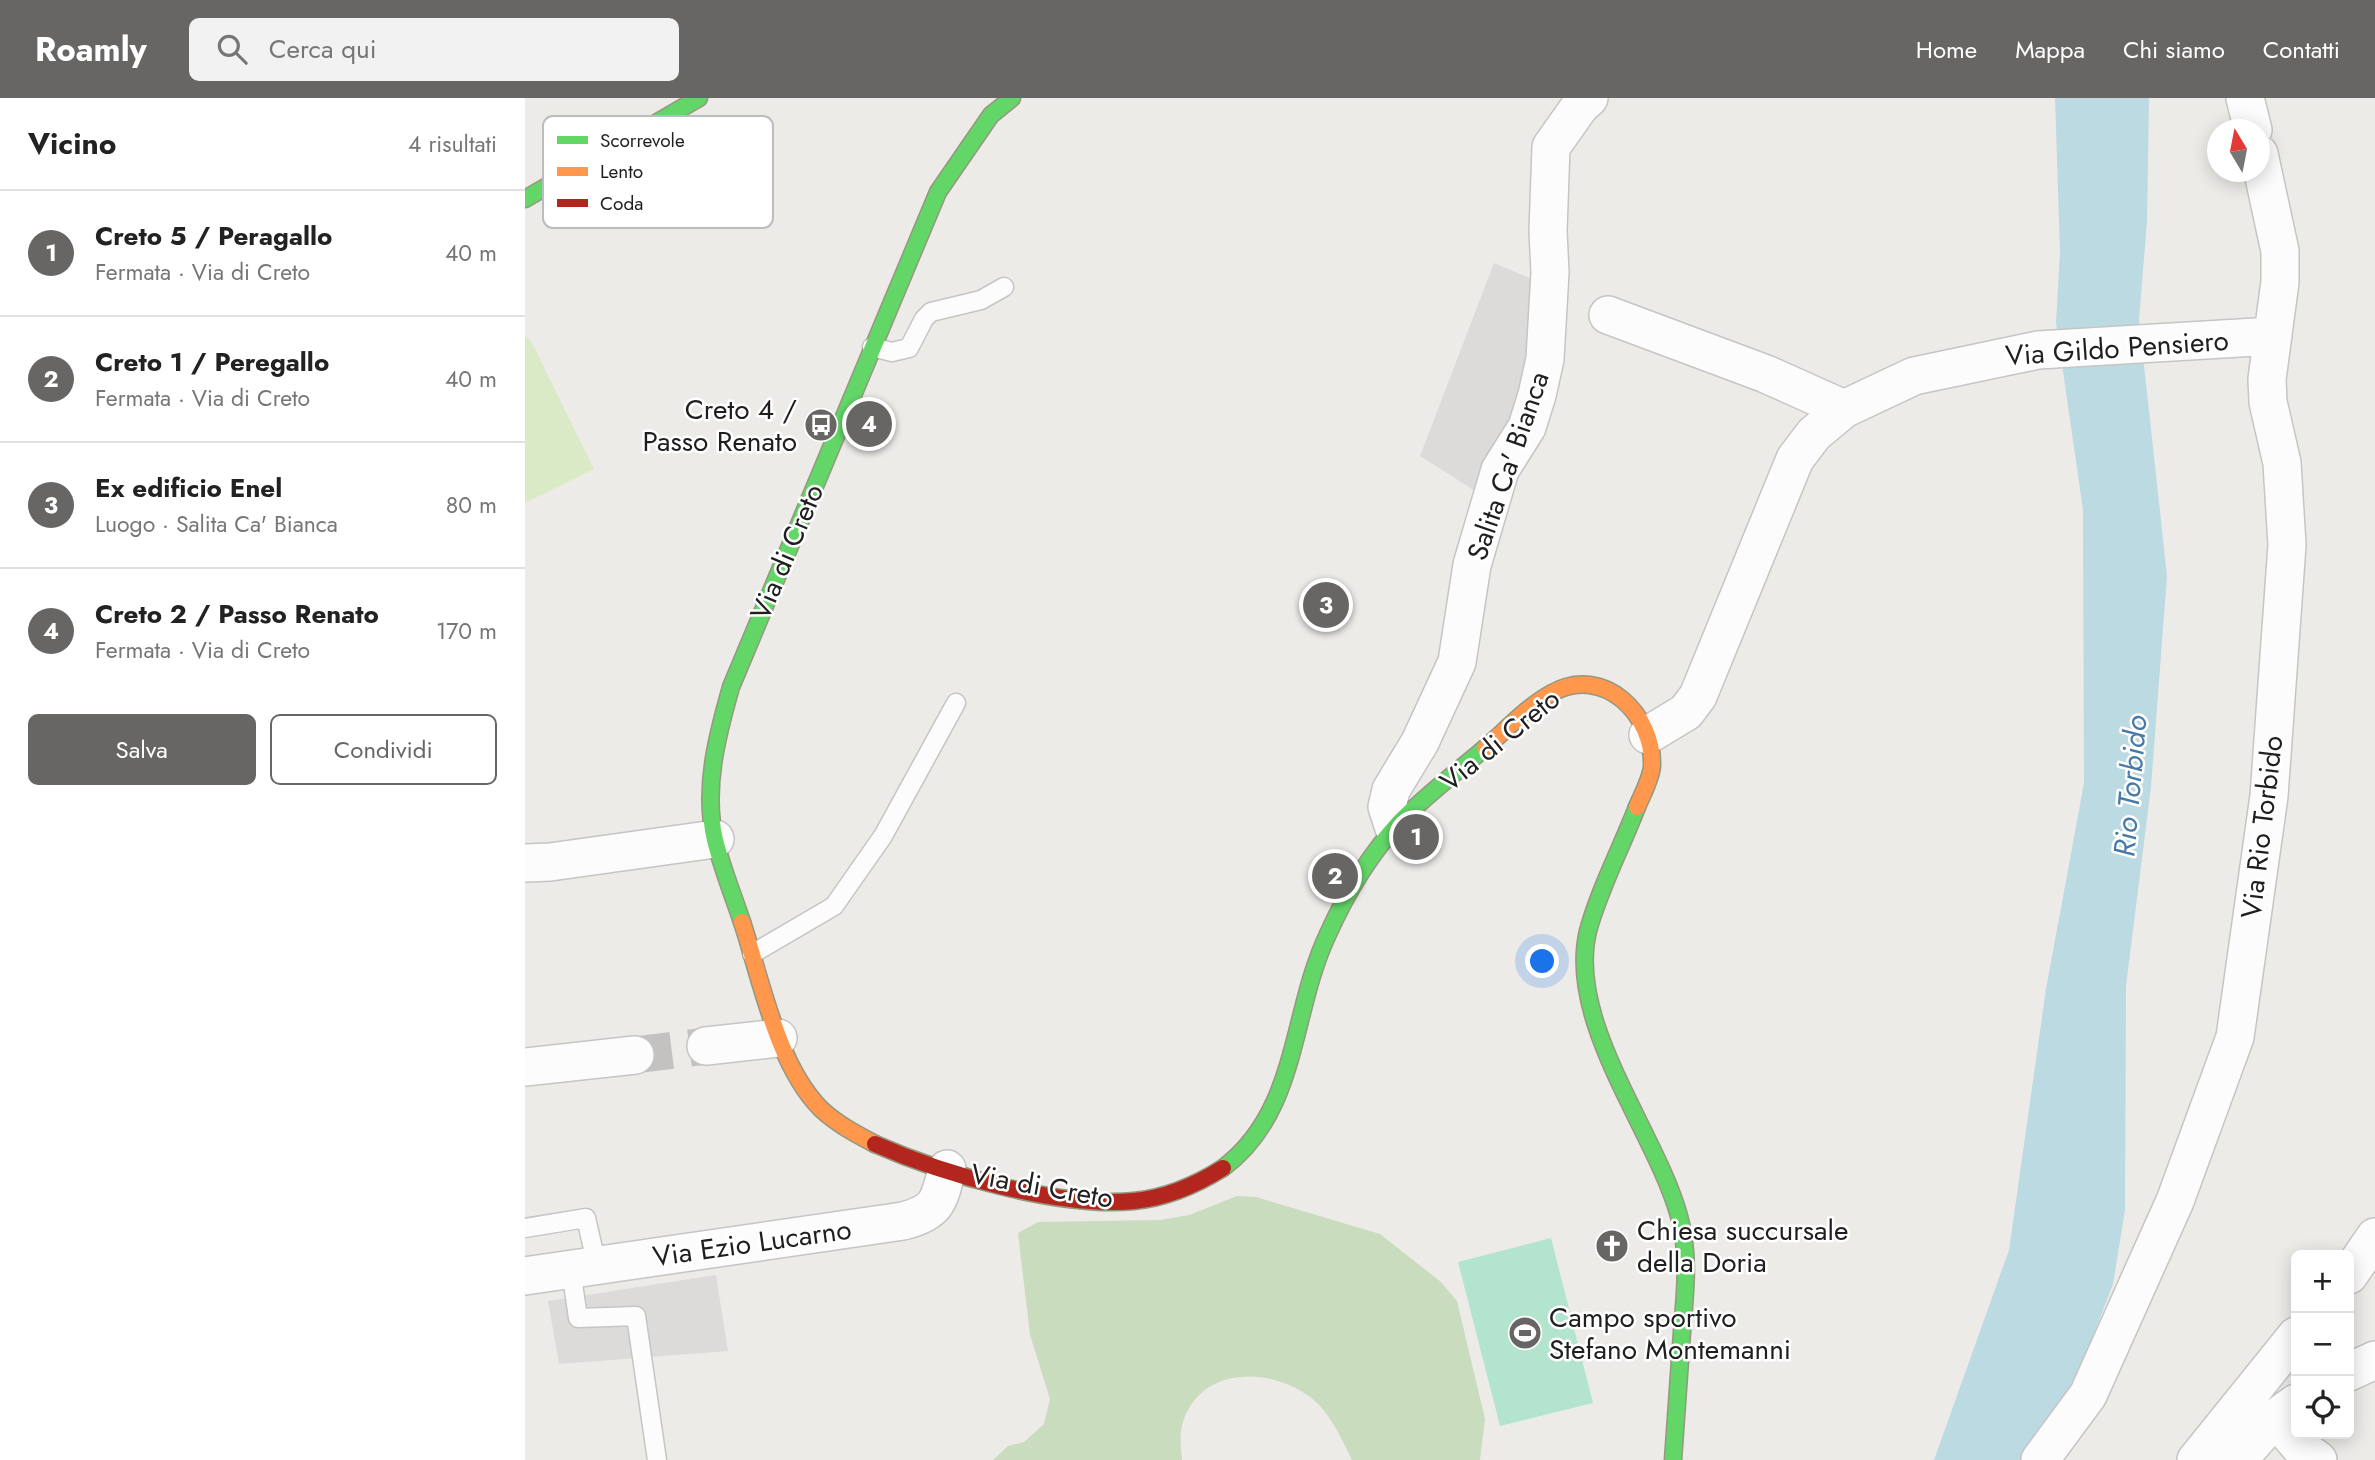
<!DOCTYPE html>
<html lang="it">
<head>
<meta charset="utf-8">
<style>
  body { margin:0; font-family:Jost,sans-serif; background:#f2f2f2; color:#222 }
  .controls { position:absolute; right:21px; bottom:21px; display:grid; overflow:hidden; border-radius:10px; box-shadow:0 4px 18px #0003 }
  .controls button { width:63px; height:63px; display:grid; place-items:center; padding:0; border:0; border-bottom:2px solid #e0e0e0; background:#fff; color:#222; font:35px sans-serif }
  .compass { position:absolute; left:1682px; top:21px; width:63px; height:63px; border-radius:50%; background:#fff; box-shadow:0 4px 18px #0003; rotate:350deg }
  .you { position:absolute; left:1018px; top:864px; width:24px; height:24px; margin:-18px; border:5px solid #fff; border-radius:50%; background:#1a73e8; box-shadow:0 0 0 10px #1a73e833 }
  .badge { display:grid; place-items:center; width:46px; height:46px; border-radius:50%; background:#676665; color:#fff; font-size:23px; font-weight:700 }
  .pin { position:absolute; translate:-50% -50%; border:4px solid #fff; box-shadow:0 2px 7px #0006 }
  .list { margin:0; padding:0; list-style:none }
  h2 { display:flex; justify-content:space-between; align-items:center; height:91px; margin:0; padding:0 28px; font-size:30px }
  h2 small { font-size:23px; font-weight:400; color:#767676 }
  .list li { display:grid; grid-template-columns:46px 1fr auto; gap:21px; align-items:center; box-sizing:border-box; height:126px; padding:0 28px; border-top:2px solid #e0e0e0 }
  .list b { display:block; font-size:26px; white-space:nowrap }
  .list p { margin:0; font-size:23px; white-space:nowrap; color:#767676 }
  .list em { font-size:23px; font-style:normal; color:#767676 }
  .actions { display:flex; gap:14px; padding:21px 28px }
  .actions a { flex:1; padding:16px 0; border:2px solid #676665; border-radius:10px; text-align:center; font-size:24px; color:#676665 }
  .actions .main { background:#676665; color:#fff }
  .icon { flex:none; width:38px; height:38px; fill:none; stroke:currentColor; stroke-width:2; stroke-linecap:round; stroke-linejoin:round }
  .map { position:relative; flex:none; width:1850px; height:1362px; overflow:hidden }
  header { display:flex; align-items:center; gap:42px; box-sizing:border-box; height:98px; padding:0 35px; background:#676665; color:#fff }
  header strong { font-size:33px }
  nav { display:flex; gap:38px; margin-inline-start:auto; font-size:24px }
  .search { width:490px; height:63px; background:#f2f2f2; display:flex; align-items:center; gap:18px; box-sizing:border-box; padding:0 24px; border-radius:10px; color:#767676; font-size:26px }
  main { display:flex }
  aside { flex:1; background:#fff }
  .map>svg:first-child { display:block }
</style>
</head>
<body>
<header>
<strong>Roamly</strong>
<div class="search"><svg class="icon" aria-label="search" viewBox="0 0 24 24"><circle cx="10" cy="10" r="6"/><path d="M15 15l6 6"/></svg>Cerca qui</div>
<nav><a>Home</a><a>Mappa</a><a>Chi siamo</a><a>Contatti</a></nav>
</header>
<main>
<aside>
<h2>Vicino<small>4 risultati</small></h2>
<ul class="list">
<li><span class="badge">1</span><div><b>Creto 5 / Peragallo</b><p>Fermata · Via di Creto</p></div><em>40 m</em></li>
<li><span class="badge">2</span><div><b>Creto 1 / Peregallo</b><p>Fermata · Via di Creto</p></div><em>40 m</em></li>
<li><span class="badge">3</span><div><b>Ex edificio Enel</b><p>Luogo · Salita Ca' Bianca</p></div><em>80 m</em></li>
<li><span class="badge">4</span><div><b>Creto 2 / Passo Renato</b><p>Fermata · Via di Creto</p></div><em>170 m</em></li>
</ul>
<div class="actions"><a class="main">Salva</a><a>Condividi</a></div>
</aside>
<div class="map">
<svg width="1850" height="1362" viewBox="0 0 1850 1362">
  <rect width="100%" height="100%" fill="#edebe8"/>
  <path fill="#dcdbd9" d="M 969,165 L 1016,185 L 1007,273 L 955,396 L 895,358 Z
    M 191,1177 L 203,1253 L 34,1266 L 23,1203 Z"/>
  <path fill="#dbeac6" d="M 0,238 L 6,243 L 69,371 L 0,405 Z"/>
  <path fill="#c9dcbd" d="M 712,1098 L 731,1099 L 855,1136 L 916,1184 L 932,1203 L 960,1321 L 955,1362 L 827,1362 C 817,1341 804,1313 785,1299 C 745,1269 676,1268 658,1324 C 654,1335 656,1351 657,1362 L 468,1362 L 483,1348 L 499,1344 L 519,1326 L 525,1301 L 505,1237 L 493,1135 L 513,1124 L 635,1122 L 664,1117 Z"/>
  <path fill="#b3e4ce" d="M 1026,1140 L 1068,1305 L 975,1328 L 933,1164 Z"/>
  <path fill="#bbdae1" d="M 1530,0 L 1624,0 L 1622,124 L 1614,221 L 1642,478 L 1626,689 L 1601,888 L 1600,1112 L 1588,1186 L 1560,1259 L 1544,1291 L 1495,1362 L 1409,1362 L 1484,1152 L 1521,891 L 1559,685 L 1558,412 L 1531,225 L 1535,154 Z"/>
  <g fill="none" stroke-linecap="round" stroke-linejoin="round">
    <path stroke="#c4c2c0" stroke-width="37" stroke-dasharray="37 18" stroke-linecap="butt" d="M 110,957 L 181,948"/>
    <defs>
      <path id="lane" d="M 347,249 L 367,254 L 384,250 L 399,221 L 406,214 L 456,202 L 479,189
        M 227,856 L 309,808 L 358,738 L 431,605
        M 0,1130 L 61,1120 L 72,1168
        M 46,1172 L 53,1220 L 111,1218 L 132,1362"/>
      <path id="street" d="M 1720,0 L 1728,32
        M 1083,217 L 1241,276 L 1319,311
        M 1123,637 L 1161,614 L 1173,598 L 1270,361 L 1289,336 L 1319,311 L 1389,278 L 1513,252 L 1748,238
        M 869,730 L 862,709 L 866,692 L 895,644 L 932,564 L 947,467 L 975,372 L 1002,329 L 1012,297 L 1020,261 L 1025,174 L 1023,133 L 1026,49 L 1055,8 L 1064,0
        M 0,765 L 25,764 L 190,741
        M 181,948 L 253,940
        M 0,969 L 110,957
        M 1824,1177 L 1850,1139
        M 0,1178 L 378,1123 C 413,1114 414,1103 422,1071
        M 1824,1274 L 1850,1262
        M 1750,1320 L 1776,1350 L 1793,1362
        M 1515,1362 L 1563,1297 L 1650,1103 L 1710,939 L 1744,698 L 1762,447 L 1757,365 L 1743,304 L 1742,281 L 1755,184 L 1755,153 L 1734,56
        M 1671,1362 L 1771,1238
        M 1713,1362 L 1750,1320 L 1771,1305"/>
      <path id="fast" d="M 0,101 L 174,0
        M 1112,709 C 1097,748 1074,792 1063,833 C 1041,924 1130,1032 1154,1118 C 1165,1157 1160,1195 1157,1234 C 1154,1277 1151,1319 1148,1362
        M 217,824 C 208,797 197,770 190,742 C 178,691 192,638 206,589 L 413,94 L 466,17 L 487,0
        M 698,1070 C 774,1013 765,916 803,836 C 821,796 845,756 875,724 C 901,697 932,674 960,650"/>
      <path id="slow" d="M 960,650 C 981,632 1003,608 1027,595 C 1079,566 1129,617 1127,668 C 1126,681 1117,697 1112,709
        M 217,824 C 236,881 252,967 296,1011 C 312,1026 331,1036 350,1046"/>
      <path id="jam" d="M 350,1046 C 418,1076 534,1110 609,1103 C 640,1100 671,1087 698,1070"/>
    </defs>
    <use href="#lane" stroke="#c6c5c4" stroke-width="21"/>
    <use href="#street" stroke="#c6c5c4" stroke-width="40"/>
    <use href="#fast" stroke="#969780" stroke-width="19"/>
    <use href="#slow" stroke="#969780" stroke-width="19"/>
    <use href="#jam" stroke="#969780" stroke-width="19"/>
    <use href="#lane" stroke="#fcfcfc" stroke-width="18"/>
    <use href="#street" stroke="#fcfcfc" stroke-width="37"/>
    <use href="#fast" stroke="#63d668" stroke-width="16"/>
    <use href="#slow" stroke="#ff974d" stroke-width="16"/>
    <use href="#jam" stroke="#b3261e" stroke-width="16"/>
  </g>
  <defs>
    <symbol id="bus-disc" viewBox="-11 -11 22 22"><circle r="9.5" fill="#676665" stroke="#fff"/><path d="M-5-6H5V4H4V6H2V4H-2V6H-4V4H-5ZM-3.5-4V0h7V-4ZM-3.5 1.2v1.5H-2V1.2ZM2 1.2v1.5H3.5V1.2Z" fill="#fff"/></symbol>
    <symbol id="church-disc" viewBox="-11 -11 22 22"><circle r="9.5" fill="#676665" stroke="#fff"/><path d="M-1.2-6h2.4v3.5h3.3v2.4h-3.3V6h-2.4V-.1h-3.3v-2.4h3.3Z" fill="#fff"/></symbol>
    <symbol id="stadium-disc" viewBox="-11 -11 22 22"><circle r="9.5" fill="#676665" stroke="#fff"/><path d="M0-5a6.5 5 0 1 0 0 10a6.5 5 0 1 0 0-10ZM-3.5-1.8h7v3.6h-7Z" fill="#fff"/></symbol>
  </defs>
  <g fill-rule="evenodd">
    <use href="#bus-disc" x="277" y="308" width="38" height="38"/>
    <use href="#church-disc" x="1068" y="1129" width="38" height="38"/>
    <use href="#stadium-disc" x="981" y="1216" width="38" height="38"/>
  </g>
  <g text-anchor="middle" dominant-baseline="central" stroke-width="5" stroke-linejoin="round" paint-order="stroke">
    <g font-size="28" fill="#1f1f1f" stroke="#fff">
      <text transform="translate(1592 250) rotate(-4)">Via Gildo Pensiero</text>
      <text transform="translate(983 368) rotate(-71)">Salita Ca' Bianca</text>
      <text transform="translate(262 454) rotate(-67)">Via di Creto</text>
      <text transform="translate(975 642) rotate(-39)">Via di Creto</text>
      <text transform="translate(1737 729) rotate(-83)">Via Rio Torbido</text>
      <text transform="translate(517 1088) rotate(10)">Via di Creto</text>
      <text transform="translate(227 1145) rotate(-8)">Via Ezio Lucarno</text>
    </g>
    <g font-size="28" fill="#1f1f1f" stroke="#fff" text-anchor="start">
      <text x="272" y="311" text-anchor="end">Creto 4 /<tspan x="272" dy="32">Passo Renato</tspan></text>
      <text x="1112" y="1132">Chiesa succursale<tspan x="1112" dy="32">della Doria</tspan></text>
      <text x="1024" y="1219">Campo sportivo<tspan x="1024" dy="32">Stefano Montemanni</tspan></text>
    </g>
    <g font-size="30" font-style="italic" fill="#487aa8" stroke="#fff">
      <text transform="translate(1605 688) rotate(-85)">Rio Torbido</text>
    </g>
  </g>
  <rect x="18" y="18" width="230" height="112" rx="10" fill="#fff" stroke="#bcbcbc" stroke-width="2"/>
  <rect x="32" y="38" width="31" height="8" fill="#63d668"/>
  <rect x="32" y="69" width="31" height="9" fill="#ff974d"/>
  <rect x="32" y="101" width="31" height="8" fill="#b3261e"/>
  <g font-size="19" fill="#1f1f1f">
    <text x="75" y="49">Scorrevole</text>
    <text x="75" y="80">Lento</text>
    <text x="75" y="112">Coda</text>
  </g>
</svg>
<div class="controls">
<button>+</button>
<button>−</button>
<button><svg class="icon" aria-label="locate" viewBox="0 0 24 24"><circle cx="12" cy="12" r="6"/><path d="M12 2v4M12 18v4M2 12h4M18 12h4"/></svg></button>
</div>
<svg class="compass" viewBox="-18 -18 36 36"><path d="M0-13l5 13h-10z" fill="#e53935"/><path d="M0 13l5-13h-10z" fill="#767676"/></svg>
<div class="you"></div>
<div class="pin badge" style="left:891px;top:739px">1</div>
<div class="pin badge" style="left:810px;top:778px">2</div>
<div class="pin badge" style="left:801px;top:507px">3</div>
<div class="pin badge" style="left:344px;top:326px">4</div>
</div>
</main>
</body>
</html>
